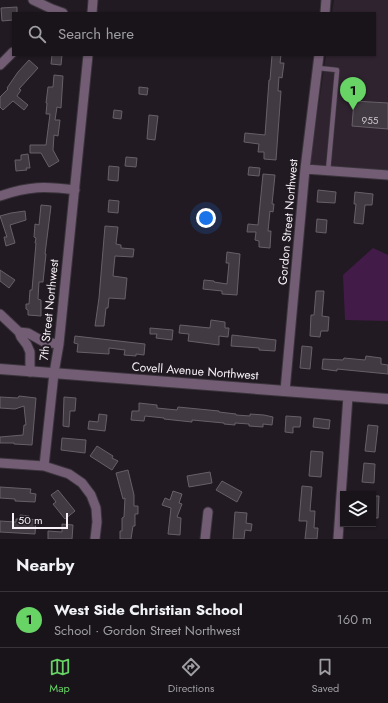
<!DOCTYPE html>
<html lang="en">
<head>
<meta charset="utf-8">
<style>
  body { margin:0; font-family:Jost,sans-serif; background:#262127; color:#f1f3f6 }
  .controls { position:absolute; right:12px; bottom:12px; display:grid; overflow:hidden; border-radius:0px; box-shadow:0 1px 3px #0004 }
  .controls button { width:36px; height:36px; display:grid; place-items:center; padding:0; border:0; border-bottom:1px solid #373339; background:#19141a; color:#f1f3f6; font:20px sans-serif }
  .scale { position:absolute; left:12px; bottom:10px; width:56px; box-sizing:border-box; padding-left:4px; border:2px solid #f7f2f7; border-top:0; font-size:11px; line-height:14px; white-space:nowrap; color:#f7f2f7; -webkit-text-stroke:3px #211a22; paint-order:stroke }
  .you { position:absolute; left:206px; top:218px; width:14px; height:14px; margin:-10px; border:3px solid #fff; border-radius:50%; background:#1a73e8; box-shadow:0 0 0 6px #1a73e833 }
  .badge { display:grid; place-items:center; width:26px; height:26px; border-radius:50%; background:#67d465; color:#111; font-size:13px; font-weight:700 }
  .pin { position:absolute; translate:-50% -33px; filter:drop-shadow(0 1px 2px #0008) }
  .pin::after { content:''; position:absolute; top:21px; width:14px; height:12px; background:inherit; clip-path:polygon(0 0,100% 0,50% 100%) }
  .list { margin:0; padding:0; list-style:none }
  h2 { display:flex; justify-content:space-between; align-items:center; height:52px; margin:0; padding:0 16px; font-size:17px }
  h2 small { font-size:13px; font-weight:400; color:#9f9ea2 }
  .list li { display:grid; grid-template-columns:26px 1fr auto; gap:12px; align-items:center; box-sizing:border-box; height:56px; padding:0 16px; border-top:1px solid #373339 }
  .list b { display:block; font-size:15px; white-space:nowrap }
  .list p { margin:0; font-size:13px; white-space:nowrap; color:#9f9ea2 }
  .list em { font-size:13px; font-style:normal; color:#9f9ea2 }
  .icon { flex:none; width:22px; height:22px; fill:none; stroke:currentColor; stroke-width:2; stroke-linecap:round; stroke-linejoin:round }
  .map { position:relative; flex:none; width:388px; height:539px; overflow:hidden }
  .search { position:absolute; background:#19141a; box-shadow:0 1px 3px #0004; left:12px; right:12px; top:12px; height:44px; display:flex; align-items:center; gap:10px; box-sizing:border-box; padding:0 14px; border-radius:0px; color:#9f9ea2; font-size:15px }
  .sheet { height:108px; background:#19141a }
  nav { display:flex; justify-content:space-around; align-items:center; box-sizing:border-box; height:56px; border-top:1px solid #373339; background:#19141a; font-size:11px; color:#9f9ea2 }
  nav a { display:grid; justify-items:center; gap:2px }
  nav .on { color:#67d465 }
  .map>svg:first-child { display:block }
</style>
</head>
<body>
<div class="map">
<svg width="388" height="539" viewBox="0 0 388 539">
  <rect width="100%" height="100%" fill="#211a22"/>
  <path fill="#2e232f" d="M 334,0 L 388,0 L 388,170 L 310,164 L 326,55 L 375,55 L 375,13 L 332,13 Z"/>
  <path fill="#431b48" d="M 373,248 L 388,255 L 388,321 L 345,320 L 343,275 Z"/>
  <path fill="#413a42" stroke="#686069" d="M 17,7 L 17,13 L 13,13 L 13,20 L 2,21 L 1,8 Z
    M 52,55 L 62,55 L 61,65 L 51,64 Z
    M 272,55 L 281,55 L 280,63 L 284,63 L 282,78 L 279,77 L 278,91 L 281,91 L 276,160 L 264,159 L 264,152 L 258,152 L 259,144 L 244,142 L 245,133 L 265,135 L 269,80 L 270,80 Z
    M 29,60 L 38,68 L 19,89 L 21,90 L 17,96 L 28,105 L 24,110 L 13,101 L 3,110 L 0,107 L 0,97 L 8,89 L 7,88 L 18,72 Z
    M 54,75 L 63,76 L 61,108 L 57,107 L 55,120 L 60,120 L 58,136 L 54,135 L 53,150 L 59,161 L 49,167 L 41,153 L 30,153 L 30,145 L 46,145 L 50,114 L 46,114 L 47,103 L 46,103 L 48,87 L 53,87 Z
    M 139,87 L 148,88 L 147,95 L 139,94 Z
    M 354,101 L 388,103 L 388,129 L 352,126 Z
    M 114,110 L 122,111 L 121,119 L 113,118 Z
    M 149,115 L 158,116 L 155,140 L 147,139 Z
    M 28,154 L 30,168 L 26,168 L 27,170 L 16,171 L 15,160 L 21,160 L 21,155 Z
    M 126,157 L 137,158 L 136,167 L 125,166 Z
    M 109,166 L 119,167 L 118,181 L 108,180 Z
    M 249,167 L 260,168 L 259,176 L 248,175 Z
    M 263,174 L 275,175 L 272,204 L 274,204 L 273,212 L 270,211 L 268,231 L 271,231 L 270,248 L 259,247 L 259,241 L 255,240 L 256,232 L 247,232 L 248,224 L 258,225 Z
    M 318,190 L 336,192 L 335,203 L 317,202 Z
    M 355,192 L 373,194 L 372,205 L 365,205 L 363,224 L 354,223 L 356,204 L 354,204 Z
    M 109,200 L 119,201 L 118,213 L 108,212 Z
    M 41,205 L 51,206 L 45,254 L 46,254 L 43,282 L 39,282 L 38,299 L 41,300 L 41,316 L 28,315 L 28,310 L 26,309 L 26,304 L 29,304 L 30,290 L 32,290 L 36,243 L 35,243 L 36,238 L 34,237 L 35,224 L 39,225 Z
    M 25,211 L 26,220 L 10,225 L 15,243 L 6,246 L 4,237 L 7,237 L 0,216 L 11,213 Z
    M 317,219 L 327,220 L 326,233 L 316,232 Z
    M 105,226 L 118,227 L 116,244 L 121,245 L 121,248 L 134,249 L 133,257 L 115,256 L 113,276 L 127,278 L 125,299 L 109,298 L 108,308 L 106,308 L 104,326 L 95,326 L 99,298 Z
    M 227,252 L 240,254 L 237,295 L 222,294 L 222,291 L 203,289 L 204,280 L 214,281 L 214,282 L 227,284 L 229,263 L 226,263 Z
    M 0,270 L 15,280 L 9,288 L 0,281 Z
    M 316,291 L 324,291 L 322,316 L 329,317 L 328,331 L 321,331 L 320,337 L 310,336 L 311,315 L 314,315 Z
    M 211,320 L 225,322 L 225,328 L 229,328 L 228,337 L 219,336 L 219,345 L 188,341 L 189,334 L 179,333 L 180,325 L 210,328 Z
    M 150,328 L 173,330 L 172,340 L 156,338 L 157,334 L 150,334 Z
    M 232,335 L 276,340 L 275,351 L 259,350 L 259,348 L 231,346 Z
    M 75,336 L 145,344 L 144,355 L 136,354 L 136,356 L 124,355 L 125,350 L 109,348 L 109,354 L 77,352 L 78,344 L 74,343 Z
    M 302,346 L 312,347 L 310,369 L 300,368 Z
    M 366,356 L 381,358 L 381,364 L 388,365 L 388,374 L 337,369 L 337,371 L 322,369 L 323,359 L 343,360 L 344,358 L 365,360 Z
    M 19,396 L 36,398 L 32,445 L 14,444 L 14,443 L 0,443 L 0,437 L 23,435 L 24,425 L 26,425 L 24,406 L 15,409 L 0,408 L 0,397 L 18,398 Z
    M 64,397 L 76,398 L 75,411 L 70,411 L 69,427 L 63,426 Z
    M 139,403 L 157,405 L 157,408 L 177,410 L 178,407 L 219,411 L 219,412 L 236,414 L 236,415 L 250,416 L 250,414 L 264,415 L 273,417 L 272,425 L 263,424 L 263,427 L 249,426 L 249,424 L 235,423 L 235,425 L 224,424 L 224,423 L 192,420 L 192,422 L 164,419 L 164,418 L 145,416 L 144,421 L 131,420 L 132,411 L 139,411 Z
    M 99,414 L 107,415 L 105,431 L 88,429 L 89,421 L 98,422 Z
    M 286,416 L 301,417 L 300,427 L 293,427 L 293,433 L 285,432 Z
    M 314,418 L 330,420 L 329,429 L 313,427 Z
    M 368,425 L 378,426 L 375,452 L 365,451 Z
    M 62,438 L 86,440 L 85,453 L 61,450 Z
    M 97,446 L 113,456 L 112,458 L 118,461 L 112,470 L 90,456 Z
    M 311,451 L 323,452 L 321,477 L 309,476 Z
    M 364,463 L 375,464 L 374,483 L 362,482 Z
    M 128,470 L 134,495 L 134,506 L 138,506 L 138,514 L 135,514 L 135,526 L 133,526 L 131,539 L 120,539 L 120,531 L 122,531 L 122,518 L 124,517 L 125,498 L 123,499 L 116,473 Z
    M 210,472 L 212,483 L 189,487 L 187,476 Z
    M 222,481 L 242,492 L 237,502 L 216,490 Z
    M 302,486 L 312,487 L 310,511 L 315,511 L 314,528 L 318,528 L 317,539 L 305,539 L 307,521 L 299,521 Z
    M 0,487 L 31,489 L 30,493 L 36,494 L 35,502 L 15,501 L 15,499 L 0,498 Z
    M 58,490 L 75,511 L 65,519 L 53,504 L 56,502 L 51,495 Z
    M 173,491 L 182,494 L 179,503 L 182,504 L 177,517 L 181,518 L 180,535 L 168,534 L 171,508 L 162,505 L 165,498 L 170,500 Z
    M 373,496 L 379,496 L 378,518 L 373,518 Z
    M 235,512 L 247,513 L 246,523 L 252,524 L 251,531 L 245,530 L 244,539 L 233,539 Z
    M 20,515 L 29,516 L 29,519 L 36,520 L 35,534 L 0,532 L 0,521 L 16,522 L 16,519 L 19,519 Z
    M 62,524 L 73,525 L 72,539 L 48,539 L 48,531 L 62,532 Z"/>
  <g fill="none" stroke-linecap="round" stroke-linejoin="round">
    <defs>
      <path id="service" d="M 318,68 L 337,70 L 337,71 L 328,171"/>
      <path id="minor" d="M 33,0 L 52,9 L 63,13
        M 92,13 L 93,0
        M 325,13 L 326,0
        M 0,65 L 13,52
        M 305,169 L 388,175
        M 0,196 C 29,186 45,186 75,190
        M 0,314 L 19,332 L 21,337 L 27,345 L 30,352 L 30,372
        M 19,332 L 28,333 L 44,342 L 59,344
        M 285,391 L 305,169 L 319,55
        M 0,463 L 44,466 L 69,474 L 82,483 L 91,495 L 96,508 L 97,522 L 95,539
        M 44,466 L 54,373 L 59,344 L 88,55
        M 205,539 L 208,512
        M 338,539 L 348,396"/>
      <path id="tertiary" d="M 0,369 L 388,399"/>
    </defs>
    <use href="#service" stroke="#3b343c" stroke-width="6"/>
    <use href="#minor" stroke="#3b343c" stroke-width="11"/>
    <use href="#tertiary" stroke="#3b343c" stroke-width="12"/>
    <use href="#service" stroke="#725d74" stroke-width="4.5"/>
    <use href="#minor" stroke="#725d74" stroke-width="9"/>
    <use href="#tertiary" stroke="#725d74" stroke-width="10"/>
  </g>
  <g text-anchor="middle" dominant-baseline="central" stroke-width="4" stroke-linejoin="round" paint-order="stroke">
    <g font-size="10" fill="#cac4ca">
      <text x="370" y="120">955</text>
    </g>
    <g font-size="12" fill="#f7f2f7" stroke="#211a22">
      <text transform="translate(288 222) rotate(-85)">Gordon Street Northwest</text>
      <text transform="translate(49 310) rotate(-84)">7th Street Northwest</text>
      <text transform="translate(195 371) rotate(4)">Covell Avenue Northwest</text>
    </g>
  </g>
</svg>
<div class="controls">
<button><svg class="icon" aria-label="layers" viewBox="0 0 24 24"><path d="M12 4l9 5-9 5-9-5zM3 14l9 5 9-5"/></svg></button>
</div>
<div class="scale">50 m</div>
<div class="you"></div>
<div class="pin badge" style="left:353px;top:110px">1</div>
<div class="search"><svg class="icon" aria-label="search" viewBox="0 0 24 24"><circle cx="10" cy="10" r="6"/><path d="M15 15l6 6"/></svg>Search here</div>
</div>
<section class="sheet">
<h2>Nearby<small></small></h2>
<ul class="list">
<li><span class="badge">1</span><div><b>West Side Christian School</b><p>School · Gordon Street Northwest</p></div><em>160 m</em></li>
</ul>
</section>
<nav>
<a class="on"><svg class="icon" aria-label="map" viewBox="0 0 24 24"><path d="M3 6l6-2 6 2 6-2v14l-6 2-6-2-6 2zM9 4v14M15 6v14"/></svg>Map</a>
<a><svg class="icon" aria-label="directions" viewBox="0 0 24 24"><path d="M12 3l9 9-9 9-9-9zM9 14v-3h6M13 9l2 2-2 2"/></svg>Directions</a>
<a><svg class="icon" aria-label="saved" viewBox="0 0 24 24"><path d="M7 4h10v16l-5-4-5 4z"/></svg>Saved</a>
</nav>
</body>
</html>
